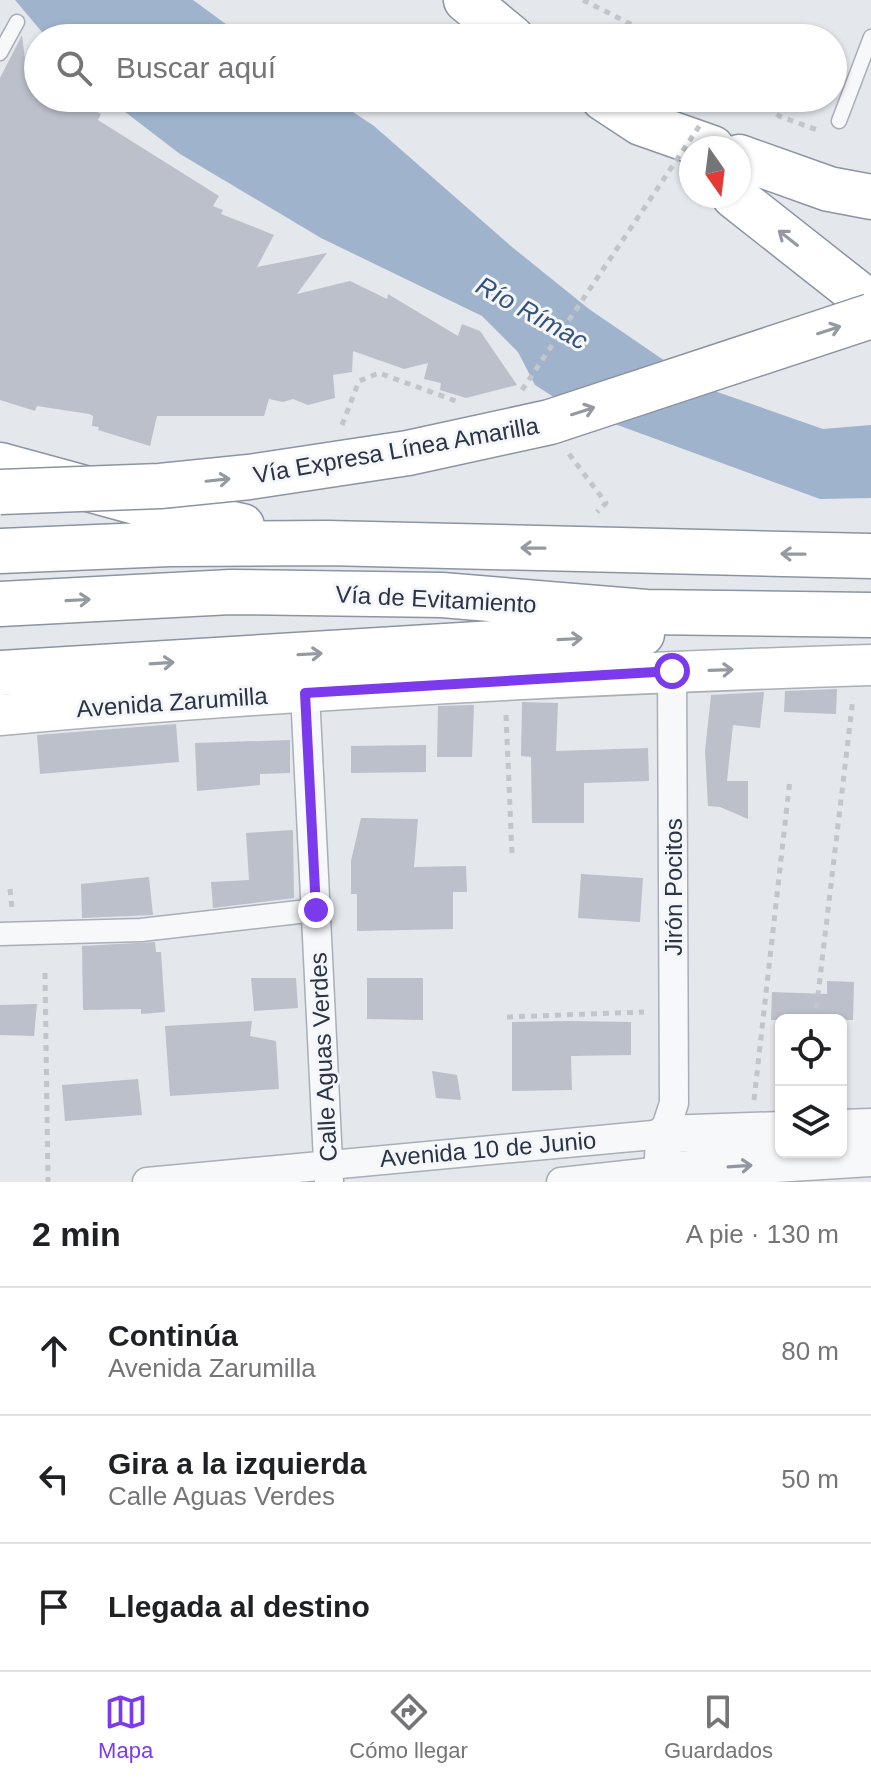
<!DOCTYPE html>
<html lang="es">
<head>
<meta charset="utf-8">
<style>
  body { margin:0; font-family:Arial,sans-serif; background:#f6f6f6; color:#202124 }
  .controls { position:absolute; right:24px; bottom:24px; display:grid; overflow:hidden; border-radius:12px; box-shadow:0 2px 6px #0004 }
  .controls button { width:72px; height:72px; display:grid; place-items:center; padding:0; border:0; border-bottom:2px solid #e0e0e0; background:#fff; color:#202124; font:40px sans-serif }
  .compass { position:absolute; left:679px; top:136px; width:72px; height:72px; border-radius:50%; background:#fff; box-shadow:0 2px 6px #0004; rotate:166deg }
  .stop { position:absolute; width:24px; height:24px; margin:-18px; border:6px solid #7c3aed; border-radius:50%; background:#fff }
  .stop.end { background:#7c3aed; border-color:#fff; box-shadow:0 2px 8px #0008 }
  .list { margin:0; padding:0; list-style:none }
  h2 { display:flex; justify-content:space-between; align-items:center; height:104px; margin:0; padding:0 32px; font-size:34px }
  h2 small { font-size:26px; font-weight:400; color:#757577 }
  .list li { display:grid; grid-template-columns:52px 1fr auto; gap:24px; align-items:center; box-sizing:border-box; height:128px; padding:0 32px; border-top:2px solid #e0e0e0 }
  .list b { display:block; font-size:30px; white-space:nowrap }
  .list p { margin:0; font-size:26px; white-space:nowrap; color:#757577 }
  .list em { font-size:26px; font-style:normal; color:#757577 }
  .icon { flex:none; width:44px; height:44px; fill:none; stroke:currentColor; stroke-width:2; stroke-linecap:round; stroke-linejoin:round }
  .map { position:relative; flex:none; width:871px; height:1182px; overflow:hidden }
  .search { position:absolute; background:#fff; box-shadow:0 2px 6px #0004; left:24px; right:24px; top:24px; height:88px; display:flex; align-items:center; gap:20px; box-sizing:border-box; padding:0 28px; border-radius:44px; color:#757577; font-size:30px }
  .sheet { height:488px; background:#fff }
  nav { display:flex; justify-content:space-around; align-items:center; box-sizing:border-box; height:112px; border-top:2px solid #e0e0e0; background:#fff; font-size:22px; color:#757577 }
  nav a { display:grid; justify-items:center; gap:4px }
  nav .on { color:#7c3aed }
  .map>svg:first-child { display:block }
</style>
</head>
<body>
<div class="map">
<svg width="871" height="1182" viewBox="0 0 871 1182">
  <rect width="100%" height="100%" fill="#e4e7ec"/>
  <path fill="#9fb4cc" d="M 15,0 L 193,0 L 245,38 L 47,38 Z
    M 107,98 L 332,98 L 374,126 L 512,247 L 589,309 L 703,387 L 823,429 L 871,425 L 871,498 L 820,499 L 571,408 L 535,385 L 518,352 L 482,316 L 321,238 L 180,154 Z"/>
  <path fill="#bbc0ca" d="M 22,35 L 28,85 L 31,81 L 38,84 L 38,98 L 70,98 L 101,114 L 98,120 L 219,196 L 213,206 L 223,210 L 221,214 L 274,235 L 257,267 L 327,253 L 297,294 L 350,281 L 387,299 L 388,294 L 458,336 L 462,324 L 480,331 L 517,385 L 466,398 L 440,390 L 441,383 L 424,379 L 428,363 L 404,369 L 353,351 L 352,372 L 333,375 L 335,398 L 308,405 L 293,399 L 283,402 L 269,399 L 264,416 L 157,416 L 150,446 L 98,430 L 99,427 L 92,426 L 93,416 L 89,414 L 37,406 L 35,411 L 0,400 L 0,78 Z
    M 837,689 L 836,714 L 784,712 L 785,691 Z
    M 764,692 L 760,728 L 733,725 L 727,781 L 748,781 L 748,819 L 720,807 L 708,806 L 705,751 L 711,695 Z
    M 522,702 L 558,703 L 556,751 L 648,748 L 649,781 L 584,783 L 584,823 L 532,823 L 531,757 L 521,756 Z
    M 474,705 L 472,757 L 437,757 L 438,706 Z
    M 176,724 L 179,762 L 40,774 L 37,735 Z
    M 290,740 L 290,773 L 260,774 L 260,785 L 197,791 L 195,743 Z
    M 426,745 L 426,772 L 351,773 L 351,746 Z
    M 361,818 L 418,819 L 414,867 L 466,866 L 467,892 L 453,892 L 453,929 L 357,931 L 357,894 L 351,894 L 351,861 Z
    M 293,830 L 294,898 L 213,908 L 211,882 L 249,880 L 246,833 Z
    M 581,874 L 643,878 L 640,922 L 578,918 Z
    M 149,877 L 153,915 L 82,918 L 81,884 Z
    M 155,942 L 156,952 L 161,952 L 165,1012 L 141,1014 L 141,1009 L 83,1010 L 82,946 Z
    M 251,978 L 296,978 L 298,1008 L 254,1011 Z
    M 367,978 L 423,978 L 423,1020 L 367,1019 Z
    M 827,981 L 854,982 L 853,1020 L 771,1020 L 772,992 L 827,994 Z
    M 37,1004 L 34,1036 L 0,1035 L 0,1005 Z
    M 252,1021 L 250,1036 L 276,1041 L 279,1089 L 170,1096 L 165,1026 Z
    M 569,1021 L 631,1022 L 631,1055 L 571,1056 L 572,1090 L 512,1091 L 512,1022 Z
    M 432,1071 L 457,1075 L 461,1100 L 436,1098 Z
    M 138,1079 L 142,1115 L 65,1121 L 62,1085 Z"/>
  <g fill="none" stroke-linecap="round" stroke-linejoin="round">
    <defs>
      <path id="service" d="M 0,53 L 17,22
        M 839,121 L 871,37"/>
      <path id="pedestrian" d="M 0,934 L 141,930 L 316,910"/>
      <path id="minor" d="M 305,693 L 329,1181
        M 147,1182 L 664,1134 L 674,1103 L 672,671
        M 561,1182 L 662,1171"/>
      <path id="tertiary" d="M 841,1128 L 871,1127
        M 662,1171 L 871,1158
        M 662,1182 L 664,1134 L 781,1130"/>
      <path id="secondary" d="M 0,715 C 289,689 581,674 871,665"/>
      <path id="motorway" d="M 466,0 L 512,38
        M 603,98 L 641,123 L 712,148
        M 739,157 L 829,189 L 871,197
        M 734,196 L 871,304
        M 0,465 L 165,510 L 242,526
        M 0,551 L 169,544 L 327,543 L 871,556
        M 0,604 L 231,592 L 442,595 L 646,612 L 871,615
        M 0,673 L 642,634"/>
    </defs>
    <use href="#service" stroke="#a9aeb7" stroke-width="17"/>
    <use href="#pedestrian" stroke="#a9aeb7" stroke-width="25"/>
    <use href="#minor" stroke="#a9aeb7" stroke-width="31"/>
    <use href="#tertiary" stroke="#a9aeb7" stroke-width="39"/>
    <use href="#secondary" stroke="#a9aeb7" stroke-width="43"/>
    <use href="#motorway" stroke="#8b94a3" stroke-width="47"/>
    <path stroke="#c2c5cb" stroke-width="5" stroke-dasharray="6 6" stroke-linecap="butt" d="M 583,0 L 658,38
      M 759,98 L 779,116 L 820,131
      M 711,110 L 719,98
      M 342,425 L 359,381 L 379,373 L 456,401
      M 569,454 L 606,503 L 597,512
      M 506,715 L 512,854
      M 10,889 L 12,908
      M 45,973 L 48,1182
      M 507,1017 L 644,1012
      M 815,1020 L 853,698
      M 754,1100 L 790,779"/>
    <use href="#service" stroke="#f7f8fa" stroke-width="14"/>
    <use href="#pedestrian" stroke="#f7f8fa" stroke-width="22"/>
    <use href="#minor" stroke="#f7f8fa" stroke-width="28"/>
    <use href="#tertiary" stroke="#f7f8fa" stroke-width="36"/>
    <use href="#secondary" stroke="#fff" stroke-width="40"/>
    <use href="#motorway" stroke="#fff" stroke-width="44"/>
    <defs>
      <path id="motorway-bridge" d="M 0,492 L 160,486 L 249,477 L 408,453 L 550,422 L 871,316"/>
    </defs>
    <use href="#motorway-bridge" stroke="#8b94a3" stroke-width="47" stroke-linecap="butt"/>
    <path stroke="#c2c5cb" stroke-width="5" stroke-dasharray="6 6" stroke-linecap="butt" d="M 522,390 L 700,125"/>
    <use href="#motorway-bridge" stroke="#fff" stroke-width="44"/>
  </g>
  <defs><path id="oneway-shaft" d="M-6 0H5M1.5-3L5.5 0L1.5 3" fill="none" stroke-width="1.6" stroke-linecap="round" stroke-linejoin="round" transform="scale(2)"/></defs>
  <g stroke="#959aa2">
    <use href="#oneway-shaft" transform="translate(788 238) rotate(-142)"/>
    <use href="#oneway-shaft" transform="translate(829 330) rotate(-18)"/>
    <use href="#oneway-shaft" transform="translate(583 411) rotate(-18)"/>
    <use href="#oneway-shaft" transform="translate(218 480) rotate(-6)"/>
    <use href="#oneway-shaft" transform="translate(533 548) rotate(-179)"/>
    <use href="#oneway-shaft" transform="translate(793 554) rotate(-179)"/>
    <use href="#oneway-shaft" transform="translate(78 600) rotate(-3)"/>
    <use href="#oneway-shaft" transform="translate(570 639) rotate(-3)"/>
    <use href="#oneway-shaft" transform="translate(310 654) rotate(-3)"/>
    <use href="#oneway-shaft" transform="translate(162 663) rotate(-4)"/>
    <use href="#oneway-shaft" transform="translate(721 670) rotate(-2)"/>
  </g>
  <use stroke="#9196a0" href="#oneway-shaft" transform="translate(740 1166) rotate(-4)"/>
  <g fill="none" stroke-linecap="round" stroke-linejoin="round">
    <path stroke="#7c3aed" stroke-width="10" d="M 316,910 L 305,693 L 672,671"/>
  </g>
  <g text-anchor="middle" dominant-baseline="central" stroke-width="6" stroke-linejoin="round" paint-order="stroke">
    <g font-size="24" fill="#2b3445" stroke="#f4f6f9">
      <text transform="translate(396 450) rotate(-10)">Vía Expresa Línea Amarilla</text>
      <text transform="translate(436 599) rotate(3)">Vía de Evitamiento</text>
      <text transform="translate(172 702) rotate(-4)">Avenida Zarumilla</text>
      <text transform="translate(673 887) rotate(-90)">Jirón Pocitos</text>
      <text transform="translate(323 1057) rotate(-93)">Calle Aguas Verdes</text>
      <text transform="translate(488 1149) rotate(-5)">Avenida 10 de Junio</text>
    </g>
    <g font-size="26" font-style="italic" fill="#34527a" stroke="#f4f6f9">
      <text transform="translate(532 313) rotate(29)">Río Rímac</text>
    </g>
  </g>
</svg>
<div class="controls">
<button><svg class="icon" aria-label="locate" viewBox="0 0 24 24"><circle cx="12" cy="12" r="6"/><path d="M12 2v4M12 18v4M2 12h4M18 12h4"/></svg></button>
<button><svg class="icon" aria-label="layers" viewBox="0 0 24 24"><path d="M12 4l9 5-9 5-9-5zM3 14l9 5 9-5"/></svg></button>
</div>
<svg class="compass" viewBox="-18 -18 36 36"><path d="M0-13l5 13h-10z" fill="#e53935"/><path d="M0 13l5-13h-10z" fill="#757577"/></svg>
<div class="stop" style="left:672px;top:671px"></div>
<div class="stop end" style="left:316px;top:910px"></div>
<div class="search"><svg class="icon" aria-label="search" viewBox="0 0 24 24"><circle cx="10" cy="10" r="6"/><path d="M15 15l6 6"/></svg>Buscar aquí</div>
</div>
<section class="sheet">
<h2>2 min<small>A pie · 130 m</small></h2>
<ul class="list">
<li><svg class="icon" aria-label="ahead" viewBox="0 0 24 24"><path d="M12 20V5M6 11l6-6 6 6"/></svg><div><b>Continúa</b><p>Avenida Zarumilla</p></div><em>80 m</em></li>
<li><svg class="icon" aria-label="left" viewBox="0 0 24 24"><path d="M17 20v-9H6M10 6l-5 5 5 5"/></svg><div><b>Gira a la izquierda</b><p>Calle Aguas Verdes</p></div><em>50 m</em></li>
<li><svg class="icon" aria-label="arrive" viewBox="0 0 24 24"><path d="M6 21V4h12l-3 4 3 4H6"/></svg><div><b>Llegada al destino</b></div></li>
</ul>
</section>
<nav>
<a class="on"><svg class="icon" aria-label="map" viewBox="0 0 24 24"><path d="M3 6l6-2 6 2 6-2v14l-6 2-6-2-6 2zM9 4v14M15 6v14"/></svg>Mapa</a>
<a><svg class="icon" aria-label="directions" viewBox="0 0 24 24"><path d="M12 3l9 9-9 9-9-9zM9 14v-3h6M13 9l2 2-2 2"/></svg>Cómo llegar</a>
<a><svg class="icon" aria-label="saved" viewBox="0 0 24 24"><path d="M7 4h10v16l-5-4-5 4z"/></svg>Guardados</a>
</nav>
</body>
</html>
